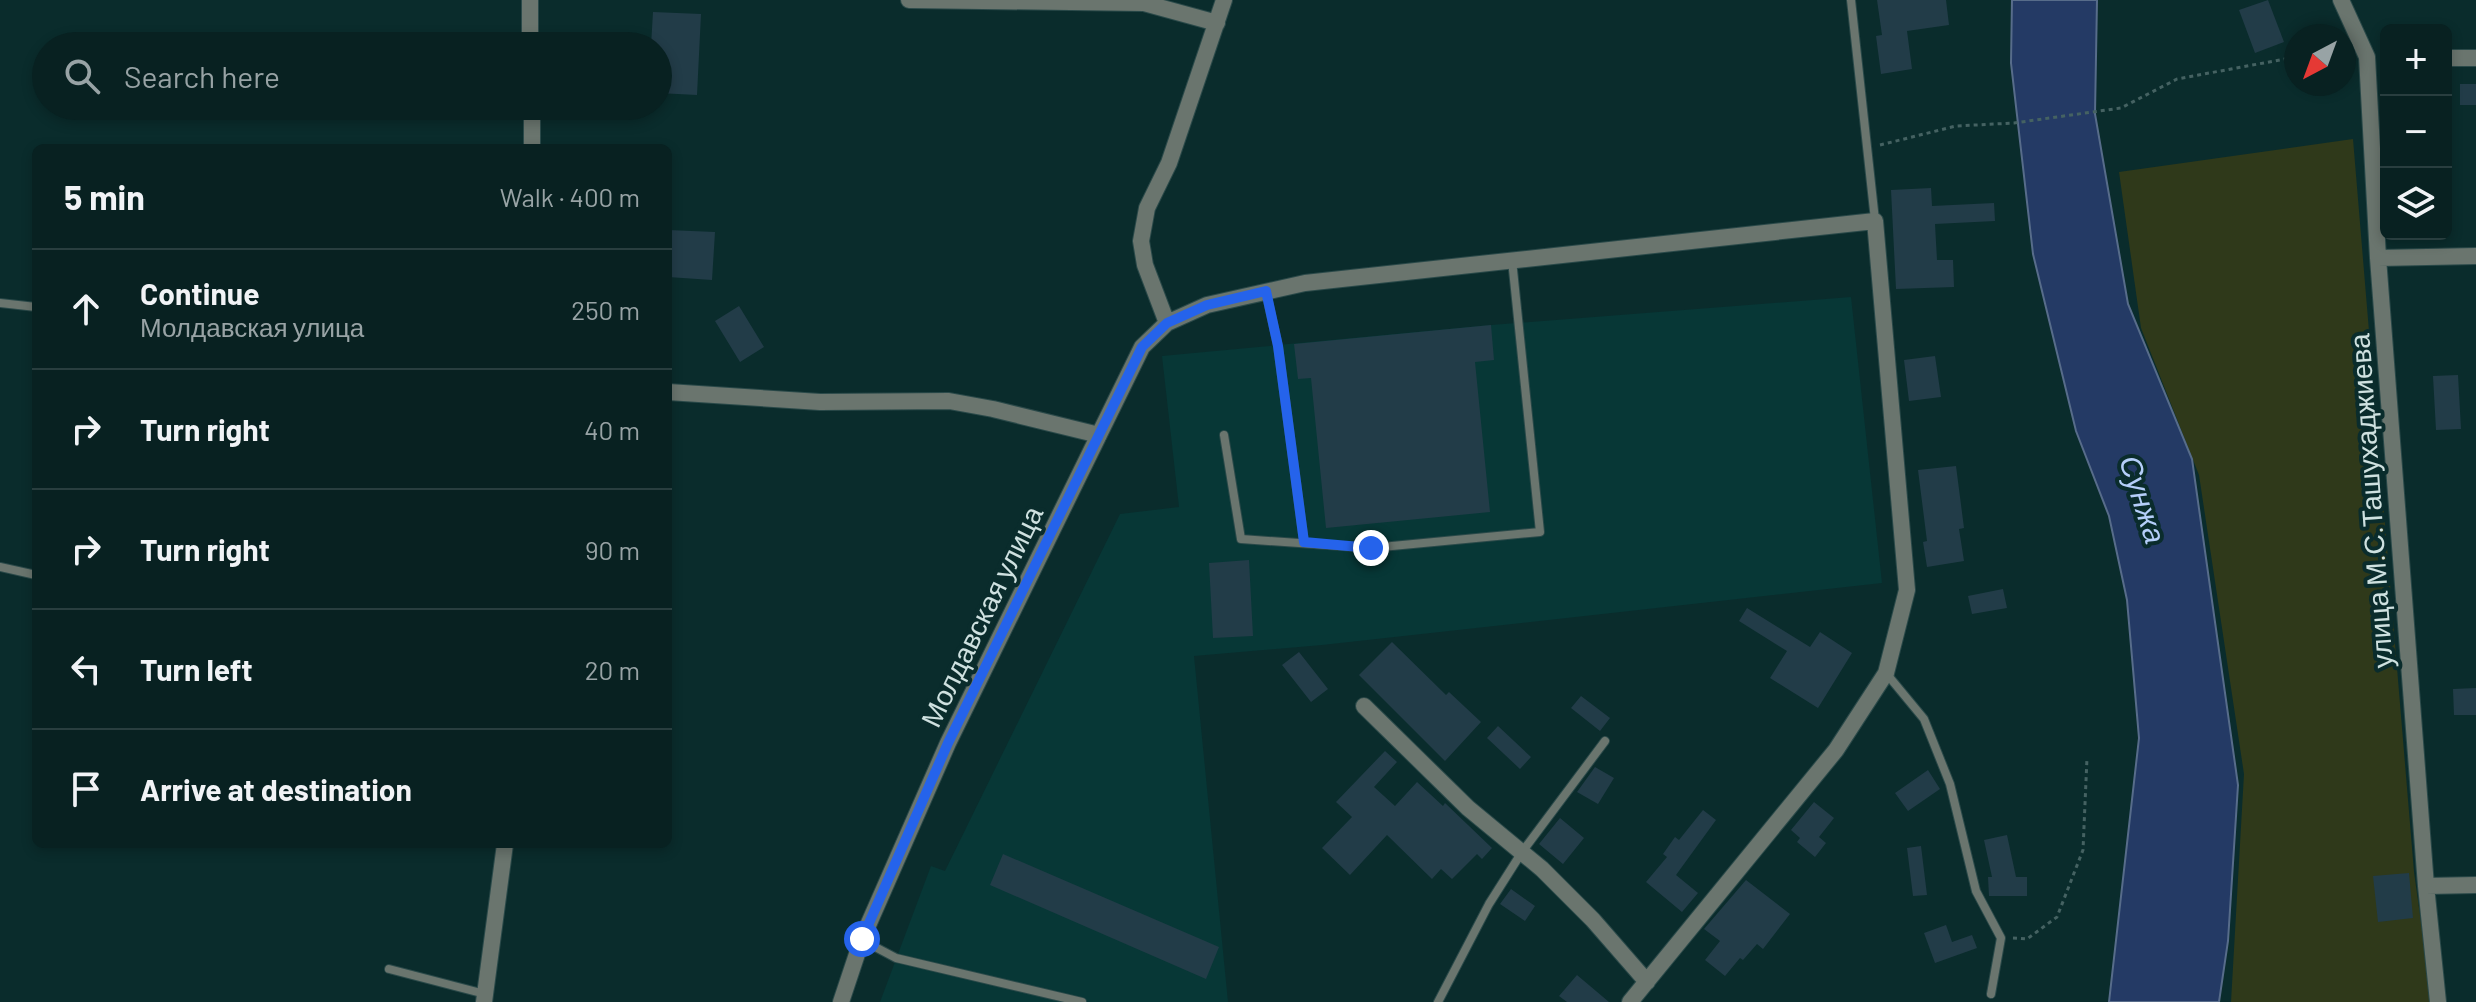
<!DOCTYPE html>
<html lang="en">
<head>
<meta charset="utf-8">
<style>
  body { margin:0; font-family:Barlow,sans-serif; background:#162e2e; color:#f1f3f6 }
  .controls { position:absolute; right:24px; top:24px; display:grid; overflow:hidden; border-radius:12px; box-shadow:0 4px 12px #0003 }
  .controls button { width:72px; height:72px; display:grid; place-items:center; padding:0; border:0; border-bottom:2px solid #293e3f; background:#082121; color:#f1f3f6; font:40px sans-serif }
  .compass { position:absolute; left:2284px; top:24px; width:72px; height:72px; border-radius:50%; background:#082121; box-shadow:0 4px 12px #0003; rotate:221deg }
  .stop { position:absolute; width:24px; height:24px; margin:-18px; border:6px solid #2563eb; border-radius:50%; background:#fff }
  .stop.end { background:#2563eb; border-color:#fff; box-shadow:0 2px 8px #0008 }
  .list { margin:0; padding:0; list-style:none }
  h2 { display:flex; justify-content:space-between; align-items:center; height:104px; margin:0; padding:0 32px; font-size:34px }
  h2 small { font-size:26px; font-weight:400; color:#98a3a5 }
  .list li { display:grid; grid-template-columns:52px 1fr auto; gap:24px; align-items:center; box-sizing:border-box; height:120px; padding:0 32px; border-top:2px solid #293e3f }
  .list b { display:block; font-size:30px; white-space:nowrap }
  .list p { margin:0; font-size:26px; white-space:nowrap; color:#98a3a5 }
  .list em { font-size:26px; font-style:normal; color:#98a3a5 }
  .icon { flex:none; width:44px; height:44px; fill:none; stroke:currentColor; stroke-width:2; stroke-linecap:round; stroke-linejoin:round }
  .map { position:relative; flex:none; width:2476px; height:1002px; overflow:hidden }
  .search { position:absolute; background:#082121; box-shadow:0 4px 12px #0003; left:32px; top:32px; width:640px; height:88px; display:flex; align-items:center; gap:20px; box-sizing:border-box; padding:0 28px; border-radius:44px; color:#98a3a5; font-size:30px }
  .panel { position:absolute; background:#082121; box-shadow:0 4px 12px #0003; left:32px; top:144px; width:640px; height:704px; border-radius:12px }
  .map>svg:first-child { display:block }
</style>
</head>
<body>
<div class="map">
<svg width="2476" height="1002" viewBox="0 0 2476 1002">
  <rect width="100%" height="100%" fill="#0a2c2c"/>
  <path fill="#073736" d="M 1851,297 L 1882,583 L 1322,645 L 1194,656 L 1228,1002 L 880,1002 L 931,866 L 945,871 L 1120,514 L 1179,507 L 1162,356 L 1491,325 Z"/>
  <path fill="#2f391a" d="M 2353,139 L 2414,872 L 2432,1002 L 2231,1002 L 2244,774 L 2199,475 L 2141,328 L 2119,172 Z"/>
  <path fill="#243a65" stroke="#576c8a" stroke-width="2" d="M 2012,0 L 2097,0 L 2095,114 L 2128,304 L 2192,459 L 2238,785 L 2228,941 L 2219,1002 L 2109,1002 L 2139,738 L 2127,600 L 2109,516 L 2076,431 L 2033,254 L 2011,63 Z"/>
  <path fill="#223c48" d="M 1877,0 L 1946,0 L 1949,25 L 1907,31 L 1912,69 L 1881,74 L 1876,36 L 1882,35 Z
    M 2268,0 L 2284,42 L 2255,53 L 2239,10 Z
    M 653,12 L 701,14 L 697,95 L 658,93 L 658,46 L 651,46 Z
    M 2460,84 L 2476,84 L 2476,105 L 2460,105 Z
    M 1931,188 L 1932,206 L 1994,203 L 1995,221 L 1935,224 L 1937,260 L 1953,260 L 1954,287 L 1896,289 L 1891,190 Z
    M 668,230 L 715,232 L 712,280 L 668,277 Z
    M 739,306 L 764,347 L 740,362 L 715,321 Z
    M 1491,325 L 1494,360 L 1475,362 L 1490,512 L 1326,528 L 1311,378 L 1298,379 L 1294,344 Z
    M 1935,356 L 1941,397 L 1909,401 L 1904,360 Z
    M 2458,375 L 2461,429 L 2436,430 L 2433,376 Z
    M 1956,466 L 1964,528 L 1959,529 L 1964,561 L 1927,567 L 1923,542 L 1927,541 L 1918,470 Z
    M 1249,560 L 1253,636 L 1213,638 L 1209,563 Z
    M 2003,589 L 2007,608 L 1972,614 L 1968,596 Z
    M 1747,608 L 1810,647 L 1820,632 L 1852,653 L 1818,708 L 1770,678 L 1787,651 L 1739,621 Z
    M 1392,642 L 1446,695 L 1449,692 L 1481,722 L 1445,761 L 1359,675 Z
    M 1299,652 L 1328,689 L 1311,702 L 1282,665 Z
    M 2476,688 L 2476,715 L 2454,715 L 2453,689 Z
    M 1581,696 L 1610,718 L 1600,731 L 1571,708 Z
    M 1498,726 L 1531,757 L 1520,769 L 1487,738 Z
    M 1385,751 L 1397,762 L 1374,787 L 1395,806 L 1417,782 L 1443,806 L 1445,803 L 1492,848 L 1482,859 L 1477,854 L 1452,879 L 1441,869 L 1432,879 L 1387,835 L 1350,875 L 1322,848 L 1352,817 L 1336,802 Z
    M 1595,767 L 1614,778 L 1598,804 L 1577,792 Z
    M 1928,770 L 1940,789 L 1908,811 L 1895,793 Z
    M 1814,802 L 1834,818 L 1819,837 L 1826,843 L 1815,857 L 1797,842 L 1800,838 L 1791,830 Z
    M 1703,810 L 1716,820 L 1676,875 L 1698,893 L 1682,912 L 1646,882 L 1667,857 L 1663,854 L 1675,837 L 1679,840 Z
    M 1560,818 L 1584,838 L 1563,864 L 1539,844 Z
    M 2007,835 L 2016,877 L 2027,877 L 2027,896 L 1989,896 L 1988,877 L 1992,877 L 1984,840 Z
    M 1921,846 L 1927,895 L 1913,896 L 1907,848 Z
    M 1003,854 L 1219,947 L 1206,979 L 990,885 Z
    M 2409,873 L 2413,918 L 2378,922 L 2373,876 Z
    M 1746,880 L 1790,914 L 1763,949 L 1757,944 L 1743,960 L 1740,958 L 1725,976 L 1705,960 L 1720,941 L 1704,929 Z
    M 1511,889 L 1535,906 L 1525,921 L 1500,904 Z
    M 1946,925 L 1952,942 L 1972,935 L 1977,948 L 1935,963 L 1924,933 Z
    M 1577,975 L 1609,1002 L 1567,1002 L 1559,996 Z"/>
  <g fill="none" stroke-linecap="round" stroke-linejoin="round">
    <defs>
      <path id="lane" d="M 1851,0 L 1875,220
        M 1266,292 L 1278,346 L 1304,542
        M 0,303 L 36,307
        M 1224,435 L 1241,539 L 1371,548 L 1540,532 L 1512,260
        M 0,567 L 36,575
        M 1886,673 L 1924,719 L 1950,784 L 1976,891 L 2001,938 L 1991,994
        M 862,940 L 896,958 L 1082,1002
        M 389,969 L 485,994
        M 1438,1002 L 1489,904 L 1522,852 L 1605,741"/>
      <path id="street" d="M 530,0 L 530,46
        M 909,0 L 1144,3 L 1217,23
        M 2341,0 L 2367,57 L 2378,258 L 2426,886 L 2438,1002
        M 2446,58 L 2476,58
        M 532,106 L 532,148
        M 2378,258 L 2476,256
        M 1167,323 L 1145,265 L 1141,241 L 1147,208 L 1169,163 L 1224,0
        M 668,392 L 820,402 L 949,401 L 993,409 L 1099,435
        M 1364,706 L 1468,808 L 1542,869 L 1593,920 L 1647,982
        M 2426,886 L 2476,885
        M 484,1002 L 505,844
        M 841,1002 L 862,939 L 948,743 L 1142,347 L 1167,323 L 1207,305 L 1305,283 L 1875,221 L 1907,590 L 1886,673 L 1836,750 L 1630,1002"/>
    </defs>
    <use href="#lane" stroke="#2a4949" stroke-width="10"/>
    <use href="#street" stroke="#2a4949" stroke-width="18"/>
    <path stroke="#456262" stroke-width="3" stroke-dasharray="4 4" stroke-linecap="butt" d="M 1880,145 L 1956,126 L 2014,123 L 2121,108 L 2177,79 L 2296,57
      M 2013,938 L 2027,939 L 2057,917 L 2083,850 L 2087,758"/>
    <use href="#lane" stroke="#6a756e" stroke-width="8"/>
    <use href="#street" stroke="#6a756e" stroke-width="16"/>
  </g>
  <g fill="none" stroke-linecap="round" stroke-linejoin="round">
    <path stroke="#2563eb" stroke-width="10" d="M 862,939 L 948,743 L 1142,347 L 1167,323 L 1207,305 L 1266,291 L 1278,346 L 1304,542 L 1371,548"/>
  </g>
  <g text-anchor="middle" dominant-baseline="central" stroke-width="8" stroke-linejoin="round" paint-order="stroke">
    <g font-size="28" fill="#cfe1e0" stroke="#0a2c2c">
      <text transform="translate(2370 501) rotate(-94)">улица М.С.Ташухаджиева</text>
      <text transform="translate(981 616) rotate(-64)">Молдавская улица</text>
    </g>
    <g font-size="30" font-style="italic" fill="#b5cef9" stroke="#0a2c2c">
      <text transform="translate(2144 499) rotate(72)">Сунжа</text>
    </g>
  </g>
</svg>
<div class="controls">
<button>+</button>
<button>−</button>
<button><svg class="icon" aria-label="layers" viewBox="0 0 24 24"><path d="M12 4l9 5-9 5-9-5zM3 14l9 5 9-5"/></svg></button>
</div>
<svg class="compass" viewBox="-18 -18 36 36"><path d="M0-13l5 13h-10z" fill="#e53935"/><path d="M0 13l5-13h-10z" fill="#98a3a5"/></svg>
<div class="stop" style="left:862px;top:939px"></div>
<div class="stop end" style="left:1371px;top:548px"></div>
<div class="search"><svg class="icon" aria-label="search" viewBox="0 0 24 24"><circle cx="10" cy="10" r="6"/><path d="M15 15l6 6"/></svg>Search here</div>
<section class="panel">
<h2>5 min<small>Walk · 400 m</small></h2>
<ul class="list">
<li><svg class="icon" aria-label="ahead" viewBox="0 0 24 24"><path d="M12 20V5M6 11l6-6 6 6"/></svg><div><b>Continue</b><p>Молдавская улица</p></div><em>250 m</em></li>
<li><svg class="icon" aria-label="right" viewBox="0 0 24 24"><path d="M7 20v-9h11M14 6l5 5-5 5"/></svg><div><b>Turn right</b></div><em>40 m</em></li>
<li><svg class="icon" aria-label="right" viewBox="0 0 24 24"><path d="M7 20v-9h11M14 6l5 5-5 5"/></svg><div><b>Turn right</b></div><em>90 m</em></li>
<li><svg class="icon" aria-label="left" viewBox="0 0 24 24"><path d="M17 20v-9H6M10 6l-5 5 5 5"/></svg><div><b>Turn left</b></div><em>20 m</em></li>
<li><svg class="icon" aria-label="arrive" viewBox="0 0 24 24"><path d="M6 21V4h12l-3 4 3 4H6"/></svg><div><b>Arrive at destination</b></div></li>
</ul>
</section>
</div>
</body>
</html>
